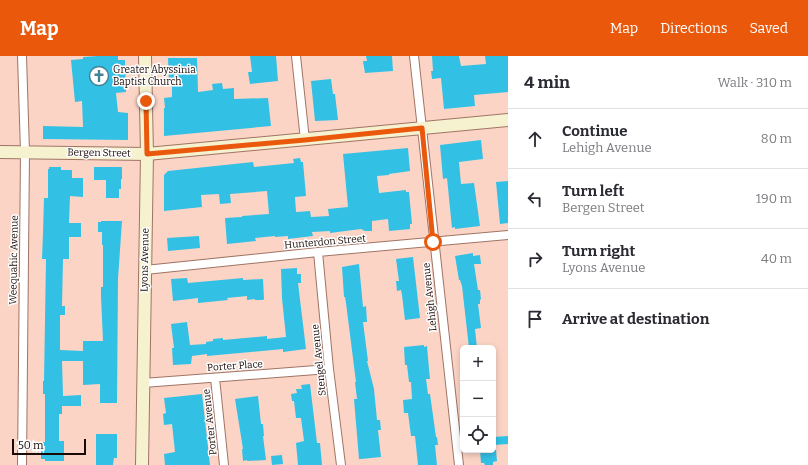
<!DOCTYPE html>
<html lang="en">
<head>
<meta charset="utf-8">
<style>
  body { margin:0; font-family:Bitter,serif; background:#f2f2f3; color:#2b2b33 }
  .controls { position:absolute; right:12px; bottom:12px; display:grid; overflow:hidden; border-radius:6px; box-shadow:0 2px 6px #0003 }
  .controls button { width:36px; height:36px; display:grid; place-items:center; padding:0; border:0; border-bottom:1px solid #e1e1e2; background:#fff; color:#2b2b33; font:20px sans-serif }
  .scale { position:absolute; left:12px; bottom:10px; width:74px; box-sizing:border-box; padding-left:4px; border:2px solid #190a05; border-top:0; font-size:11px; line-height:14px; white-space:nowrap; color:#190a05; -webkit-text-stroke:3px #fff; paint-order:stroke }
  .stop { position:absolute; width:12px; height:12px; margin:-9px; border:3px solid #ea580c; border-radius:50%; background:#fff }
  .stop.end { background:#ea580c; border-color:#fff; box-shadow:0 1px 4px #0008 }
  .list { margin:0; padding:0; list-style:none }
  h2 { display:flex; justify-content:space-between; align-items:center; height:52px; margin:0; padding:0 16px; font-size:17px }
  h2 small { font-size:13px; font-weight:400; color:#7c7c81 }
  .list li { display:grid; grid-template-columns:26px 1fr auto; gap:12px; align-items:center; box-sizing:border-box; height:60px; padding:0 16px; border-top:1px solid #e1e1e2 }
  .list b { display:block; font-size:15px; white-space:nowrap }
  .list p { margin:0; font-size:13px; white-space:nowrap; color:#7c7c81 }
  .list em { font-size:13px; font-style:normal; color:#7c7c81 }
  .icon { flex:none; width:22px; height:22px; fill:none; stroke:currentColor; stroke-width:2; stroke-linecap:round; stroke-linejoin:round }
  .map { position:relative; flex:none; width:508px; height:409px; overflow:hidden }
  header { display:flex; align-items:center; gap:24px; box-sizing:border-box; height:56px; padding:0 20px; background:#ea580c; color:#fff }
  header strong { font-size:19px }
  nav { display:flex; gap:22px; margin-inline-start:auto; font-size:14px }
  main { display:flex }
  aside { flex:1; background:#fff }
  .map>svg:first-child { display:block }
</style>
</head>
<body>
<header>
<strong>Map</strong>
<nav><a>Map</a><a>Directions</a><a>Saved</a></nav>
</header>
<main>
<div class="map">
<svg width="508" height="409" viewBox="0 0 508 409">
  <rect width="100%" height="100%" fill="#fbd4c6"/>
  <path fill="#32c0e5" d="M 98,0 L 118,0 L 118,4 L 125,4 L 126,36 L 116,37 L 118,56 L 128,57 L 128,84 L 43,83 L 43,70 L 83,71 L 82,45 L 75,46 L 71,4 L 83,3 L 83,1 Z
    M 250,0 L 276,0 L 278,25 L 250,28 L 248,16 L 252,16 Z
    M 366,0 L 392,0 L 393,15 L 365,17 L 363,5 L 367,5 Z
    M 432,0 L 459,0 L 461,10 L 486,8 L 485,0 L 508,0 L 508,36 L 474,39 L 475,50 L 444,53 L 441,22 L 432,23 L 431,15 L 433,15 Z
    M 168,2 L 197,2 L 198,36 L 213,34 L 212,28 L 222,27 L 223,33 L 234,32 L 234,43 L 268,42 L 271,70 L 164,80 L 164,52 L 165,52 L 164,42 L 172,41 L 172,26 L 169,26 Z
    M 331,23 L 333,38 L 335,38 L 338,64 L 315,65 L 311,25 Z
    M 481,84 L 483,103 L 459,106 L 461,128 L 474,127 L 480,170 L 455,173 L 455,171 L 452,172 L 447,122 L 443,123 L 440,89 Z
    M 408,92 L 410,115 L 389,118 L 389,119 L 377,120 L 379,137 L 406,134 L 406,136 L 409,136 L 412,168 L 410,168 L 410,173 L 389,175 L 388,163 L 372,165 L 372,175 L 365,175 L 361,173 L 330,177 L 330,175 L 312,176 L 313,180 L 288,183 L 288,180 L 275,181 L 275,180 L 255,182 L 256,185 L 227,188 L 225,162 L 242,161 L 242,160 L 269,158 L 267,135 L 230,138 L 231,147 L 220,148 L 219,138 L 201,139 L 202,151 L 164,155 L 164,119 L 168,115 L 253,106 L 254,111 L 294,107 L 293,103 L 300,102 L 301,106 L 303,106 L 306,140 L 295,141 L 296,156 L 310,155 L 311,161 L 329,160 L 328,153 L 348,151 L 343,98 Z
    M 49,111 L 61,111 L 61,114 L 72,114 L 72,122 L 83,122 L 83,141 L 70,140 L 69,167 L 81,167 L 81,181 L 69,181 L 69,203 L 63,203 L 62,250 L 65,250 L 65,259 L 60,259 L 60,294 L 83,295 L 83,285 L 103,285 L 101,241 L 101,231 L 103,231 L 103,189 L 102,189 L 102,176 L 98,176 L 98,166 L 101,166 L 101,165 L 122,165 L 118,223 L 117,347 L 100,347 L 100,328 L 83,329 L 83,305 L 62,305 L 63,340 L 81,339 L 81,350 L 62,350 L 62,358 L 59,358 L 59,385 L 64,385 L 64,405 L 45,405 L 45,403 L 41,403 L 41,386 L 45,386 L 45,338 L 43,338 L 43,325 L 44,325 L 46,203 L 42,203 L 43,177 L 44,142 L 48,142 L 48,113 L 49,113 Z
    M 94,111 L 122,111 L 122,123 L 121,123 L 121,133 L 119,133 L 119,142 L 106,142 L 106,124 L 94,124 Z
    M 508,125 L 508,167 L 500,168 L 496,126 Z
    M 199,180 L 200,192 L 168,195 L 167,182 Z
    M 473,197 L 473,200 L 480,199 L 481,208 L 474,208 L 478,234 L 480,234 L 481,243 L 480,244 L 480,248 L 478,248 L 481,272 L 475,273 L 477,292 L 469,292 L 462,230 L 460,224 L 459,224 L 455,200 Z
    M 413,201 L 420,262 L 405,264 L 402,239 L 401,234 L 397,235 L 396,225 L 399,225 L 396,203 Z
    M 359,208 L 363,251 L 366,250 L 367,266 L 363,266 L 368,305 L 367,305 L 374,333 L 377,364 L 380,364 L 381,374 L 378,374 L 381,401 L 361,403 L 359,403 L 354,343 L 357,343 L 355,326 L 356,326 L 346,247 L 345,241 L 344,241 L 342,211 Z
    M 297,212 L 297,218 L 301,218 L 301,227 L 298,227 L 306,293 L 283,296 L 283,293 L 207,300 L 207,298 L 192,300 L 191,308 L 173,309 L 172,292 L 174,292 L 171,268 L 187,266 L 190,289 L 206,288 L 206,286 L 213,285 L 213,283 L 223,282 L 223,284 L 267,280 L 267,283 L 286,281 L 282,242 L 281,213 Z
    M 187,222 L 188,227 L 243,222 L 243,224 L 263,223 L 264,243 L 263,244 L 255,244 L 255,243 L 247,244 L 247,240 L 227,242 L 228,244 L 198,247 L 198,242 L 173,245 L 171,223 Z
    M 424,289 L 424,291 L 427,290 L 429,313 L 430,323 L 426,323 L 428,338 L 430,338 L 436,381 L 437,381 L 438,389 L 435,389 L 437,409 L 418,409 L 415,380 L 411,380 L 408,357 L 404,357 L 403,344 L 412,343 L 411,326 L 409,326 L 407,309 L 405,309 L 404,291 Z
    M 310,328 L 317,387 L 320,387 L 322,409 L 298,409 L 296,387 L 304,385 L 301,362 L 296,362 L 294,345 L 292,345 L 291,338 L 297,337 L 296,333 L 302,333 L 301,329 Z
    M 202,338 L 210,409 L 165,409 L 164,398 L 175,396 L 172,368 L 164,369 L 163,358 L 166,357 L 164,342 Z
    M 258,340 L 261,368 L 263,368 L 264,380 L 263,380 L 266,404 L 247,405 L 247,404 L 243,405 L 242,393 L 243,393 L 235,343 Z
    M 96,378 L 117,378 L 117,402 L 114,402 L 113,409 L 96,409 Z
    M 508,380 L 508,388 L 493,389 L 493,381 Z
    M 480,394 L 496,394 L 497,405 L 493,406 L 493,409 L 485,409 L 484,407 L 481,407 Z
    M 282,399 L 283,408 L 272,409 L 271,400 Z"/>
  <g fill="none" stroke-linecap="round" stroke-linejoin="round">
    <defs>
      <path id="street" d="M 296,0 L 305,84
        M 414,0 L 459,409
        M 318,196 L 329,313 L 341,409
        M 145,214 L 318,196 L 508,179
        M 215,322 L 224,409
        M 143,327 L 329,313
        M 22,409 L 25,96 L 22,0"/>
      <path id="secondary" d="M 0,96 L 147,98 L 508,64
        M 142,409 L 147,98 L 145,0"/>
    </defs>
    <use href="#street" stroke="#a07465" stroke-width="10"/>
    <use href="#secondary" stroke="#a07465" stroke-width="14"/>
    <use href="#street" stroke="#fff" stroke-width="8"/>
    <use href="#secondary" stroke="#f6f1cf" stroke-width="12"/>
  </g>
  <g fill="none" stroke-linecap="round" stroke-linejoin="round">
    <path stroke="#ea580c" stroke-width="5" d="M 146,45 L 147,98 L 305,84 L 422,72 L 433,186"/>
  </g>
  <defs>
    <symbol id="church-ring" viewBox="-11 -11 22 22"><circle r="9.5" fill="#fff" stroke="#438397" stroke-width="1.5"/><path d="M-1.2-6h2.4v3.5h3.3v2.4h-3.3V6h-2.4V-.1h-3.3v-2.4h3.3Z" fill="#438397"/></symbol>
  </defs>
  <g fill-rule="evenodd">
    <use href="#church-ring" x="88" y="9" width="22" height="22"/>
  </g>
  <g text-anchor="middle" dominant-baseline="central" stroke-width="3" stroke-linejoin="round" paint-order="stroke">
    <g font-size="10" fill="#190a05" stroke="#fff" text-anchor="start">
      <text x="113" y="14">Greater Abyssinia<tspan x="113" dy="12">Baptist Church</tspan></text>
    </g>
    <g font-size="10" fill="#190a05" stroke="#fff">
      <text transform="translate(99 97) rotate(1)">Bergen Street</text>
      <text transform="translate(325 186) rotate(-5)">Hunterdon Street</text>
      <text transform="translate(14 204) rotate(-89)">Weequahic Avenue</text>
      <text transform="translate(145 204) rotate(-89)">Lyons Avenue</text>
      <text transform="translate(430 241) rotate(-96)">Lehigh Avenue</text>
      <text transform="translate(319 304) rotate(-96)">Stengel Avenue</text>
      <text transform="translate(235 310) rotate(-4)">Porter Place</text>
      <text transform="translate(210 366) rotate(-96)">Porter Avenue</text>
    </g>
  </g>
</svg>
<div class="controls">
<button>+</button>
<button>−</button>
<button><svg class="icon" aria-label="locate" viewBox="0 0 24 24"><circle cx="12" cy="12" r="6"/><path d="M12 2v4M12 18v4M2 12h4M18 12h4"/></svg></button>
</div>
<div class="scale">50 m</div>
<div class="stop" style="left:433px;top:186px"></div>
<div class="stop end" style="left:146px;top:45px"></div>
</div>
<aside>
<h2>4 min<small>Walk · 310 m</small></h2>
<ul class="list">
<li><svg class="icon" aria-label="ahead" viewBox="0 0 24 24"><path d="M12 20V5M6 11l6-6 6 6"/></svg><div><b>Continue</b><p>Lehigh Avenue</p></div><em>80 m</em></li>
<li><svg class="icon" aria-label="left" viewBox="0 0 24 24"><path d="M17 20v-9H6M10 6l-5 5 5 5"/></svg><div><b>Turn left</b><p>Bergen Street</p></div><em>190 m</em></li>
<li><svg class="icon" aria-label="right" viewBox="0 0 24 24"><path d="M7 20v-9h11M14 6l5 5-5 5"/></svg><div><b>Turn right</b><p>Lyons Avenue</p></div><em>40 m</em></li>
<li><svg class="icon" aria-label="arrive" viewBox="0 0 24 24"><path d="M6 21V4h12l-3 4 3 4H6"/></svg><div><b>Arrive at destination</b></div></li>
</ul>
</aside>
</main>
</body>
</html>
